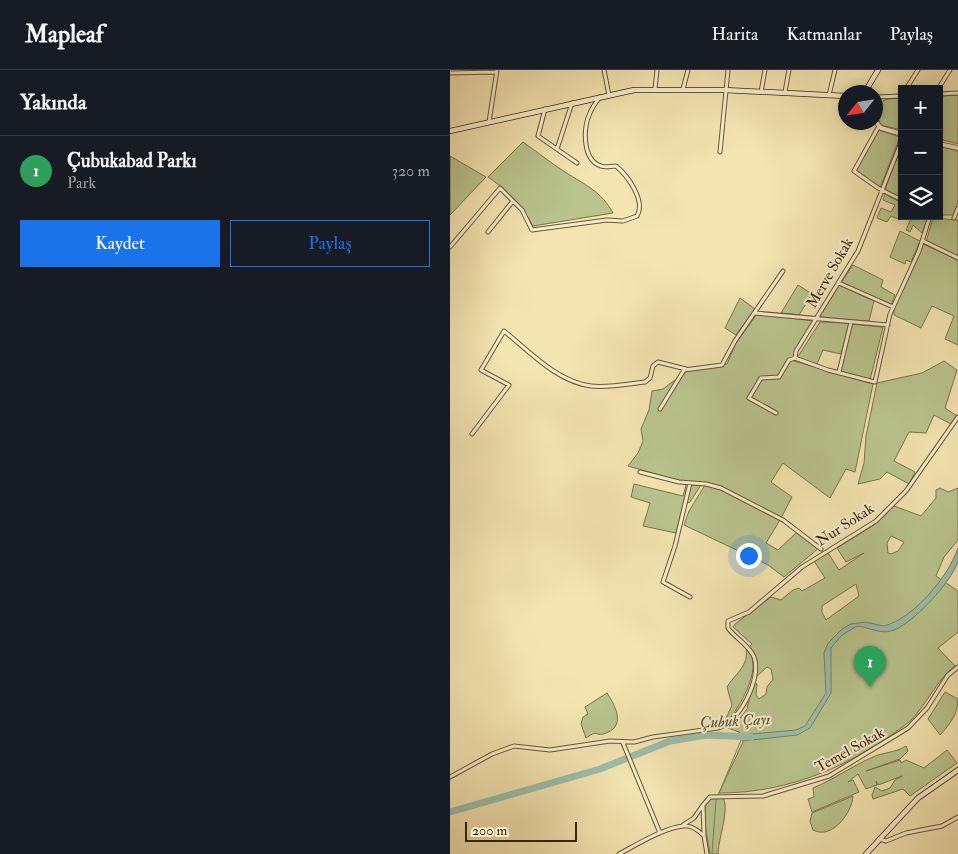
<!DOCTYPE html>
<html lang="tr">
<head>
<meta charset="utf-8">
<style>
  body { margin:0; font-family:"IM FELL Double Pica",serif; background:#242831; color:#f1f3f6 }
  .controls { position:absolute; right:15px; top:15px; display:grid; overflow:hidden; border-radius:0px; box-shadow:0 2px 12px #0003 }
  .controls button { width:45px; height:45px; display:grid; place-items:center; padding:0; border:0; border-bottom:1px solid #363941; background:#171b24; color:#f1f3f6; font:25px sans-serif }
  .compass { position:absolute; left:388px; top:15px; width:45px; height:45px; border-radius:50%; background:#171b24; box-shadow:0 2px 12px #0003; rotate:240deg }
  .scale { position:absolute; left:15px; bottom:12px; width:112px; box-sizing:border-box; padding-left:5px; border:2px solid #3d2406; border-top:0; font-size:14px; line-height:18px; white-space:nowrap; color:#3d2406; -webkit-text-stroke:4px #f7edcc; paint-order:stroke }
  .you { position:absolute; left:298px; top:485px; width:18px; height:18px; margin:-12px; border:4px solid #fff; border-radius:50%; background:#1a73e8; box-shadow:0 0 0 8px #1a73e833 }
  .badge { display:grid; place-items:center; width:32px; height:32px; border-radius:50%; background:#1a73e8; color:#fff; font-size:16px; font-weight:700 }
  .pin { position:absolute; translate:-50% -41px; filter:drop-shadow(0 1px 2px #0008) }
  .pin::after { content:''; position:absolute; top:26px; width:18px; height:15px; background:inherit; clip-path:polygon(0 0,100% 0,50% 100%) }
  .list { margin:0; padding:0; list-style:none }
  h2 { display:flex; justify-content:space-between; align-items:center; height:65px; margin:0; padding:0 20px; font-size:21px }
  h2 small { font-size:16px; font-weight:400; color:#9ea1a6 }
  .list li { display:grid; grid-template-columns:32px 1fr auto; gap:15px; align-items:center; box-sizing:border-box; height:70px; padding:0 20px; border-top:1px solid #363941 }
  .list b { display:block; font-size:19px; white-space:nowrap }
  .list p { margin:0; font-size:16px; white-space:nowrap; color:#9ea1a6 }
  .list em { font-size:16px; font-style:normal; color:#9ea1a6 }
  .actions { display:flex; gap:10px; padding:15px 20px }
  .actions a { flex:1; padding:11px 0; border:1px solid #1a73e8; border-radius:0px; text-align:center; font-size:18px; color:#1a73e8 }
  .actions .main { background:#1a73e8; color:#fff }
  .icon { flex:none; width:28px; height:28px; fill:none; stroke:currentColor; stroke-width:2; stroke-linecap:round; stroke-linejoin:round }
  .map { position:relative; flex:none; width:508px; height:784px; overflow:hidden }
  header { display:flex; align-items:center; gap:30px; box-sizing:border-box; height:70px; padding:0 25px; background:#171b24; border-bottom:1px solid #363941 }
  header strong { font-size:24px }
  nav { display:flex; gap:28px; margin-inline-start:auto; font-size:18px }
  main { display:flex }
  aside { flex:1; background:#171b24 }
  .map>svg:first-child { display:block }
</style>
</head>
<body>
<header>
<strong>Mapleaf</strong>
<nav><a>Harita</a><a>Katmanlar</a><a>Paylaş</a></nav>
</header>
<main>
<aside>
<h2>Yakında<small></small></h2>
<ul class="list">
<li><span class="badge" style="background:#2e9e5b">1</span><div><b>Çubukabad Parkı</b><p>Park</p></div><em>320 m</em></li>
</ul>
<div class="actions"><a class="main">Kaydet</a><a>Paylaş</a></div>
</aside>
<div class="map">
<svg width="508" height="784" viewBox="0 0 508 784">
  <rect width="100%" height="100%" fill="#f3e4b1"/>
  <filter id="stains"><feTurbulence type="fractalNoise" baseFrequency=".004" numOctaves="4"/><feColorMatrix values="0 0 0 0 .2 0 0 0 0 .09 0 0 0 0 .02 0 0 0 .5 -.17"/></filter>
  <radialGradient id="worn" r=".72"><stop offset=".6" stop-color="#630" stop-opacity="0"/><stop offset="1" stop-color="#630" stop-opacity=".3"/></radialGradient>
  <path fill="#b9c48d" stroke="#7b744a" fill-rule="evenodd" d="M 508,25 L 508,74 L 489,69 L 489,26 Z
    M 452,28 L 452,60 L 431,55 L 426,43 L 429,33 L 437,29 Z
    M 428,60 L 450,67 L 430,118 L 406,101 Z
    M 73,72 C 87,82 101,93 115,102 C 135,115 151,121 163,143 L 83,156 C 72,136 56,119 38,107 Z
    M 452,73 L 452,128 L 435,120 Z
    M 489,76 L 508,81 L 508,131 L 504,145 L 489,145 Z
    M 0,86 L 36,107 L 0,145 Z
    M 435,124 L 452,133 L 450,150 L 441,146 L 437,152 L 427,148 L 431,138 L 441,142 L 445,135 L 433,130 Z
    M 462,146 L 468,146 L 477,151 L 472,163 L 463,155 L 460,162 L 456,160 Z
    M 483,148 L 508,150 L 508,186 L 476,172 Z
    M 450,161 L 470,171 L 461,192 L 456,190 L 455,194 L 440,187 Z
    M 473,174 L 508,190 L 508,275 L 495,269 L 504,246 L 482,236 L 471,258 L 444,245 L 444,238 Z
    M 403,195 L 433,210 L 431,217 L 445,225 L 441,235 L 391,213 Z
    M 348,215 L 362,224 L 349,245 L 331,243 Z
    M 389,215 L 424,231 L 419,251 L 369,248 Z
    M 290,228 L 305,239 L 286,265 L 275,258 Z
    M 307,244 L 364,251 L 345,281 L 344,291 L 423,314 L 405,402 L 396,399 L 380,428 L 333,393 L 321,412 L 342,427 L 331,448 L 262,414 L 233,412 L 178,396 L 188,383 L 193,371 L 191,359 L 199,340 L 202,321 L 213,319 L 237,301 L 277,294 L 286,273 Z
    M 370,252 L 399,253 L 391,284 L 373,280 L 367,294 L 347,288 Z
    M 401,254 L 433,257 L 420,310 L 391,301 Z
    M 494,291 L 507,300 L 495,338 L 507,346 L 501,354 L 484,345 L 476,363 L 459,362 L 444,391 L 465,402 L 459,414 L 437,402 L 430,409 L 408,414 L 414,393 L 416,366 L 427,313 L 472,303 Z
    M 184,414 L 233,426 L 236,415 L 251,415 L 240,432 L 233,435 L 226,463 L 193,456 L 200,433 L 181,427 Z
    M 255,415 L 270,419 L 330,450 L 316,473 L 328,480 L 348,461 L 369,478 L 334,507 L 318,495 L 234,455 L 239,441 Z
    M 490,418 L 498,422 L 508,418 L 508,470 L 494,487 L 486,506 L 508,521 L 508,562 L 488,578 L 505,596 C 486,610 477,635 459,652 C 403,695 341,723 269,723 L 293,672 L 289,662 L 278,658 L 291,647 L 297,639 L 303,612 L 307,614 L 306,625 L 309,629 L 316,624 L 317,617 L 323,609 L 321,599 L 317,597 L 305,608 C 307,597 309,588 299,581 C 312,601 290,636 277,652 L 274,653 L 282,635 L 277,617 C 284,605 299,596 296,580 L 302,574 L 283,557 L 285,554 L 321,527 L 331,530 L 343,520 L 349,518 L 352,521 L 375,508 L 364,491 L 378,483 L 389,500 L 414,483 L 396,492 L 387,478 L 424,455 L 444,436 L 471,446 L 486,428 L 486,420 ZM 441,466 L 454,472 L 448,481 L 441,484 L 438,483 L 437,473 ZM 406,514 L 409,526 L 376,550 L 372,542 L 372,536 Z
    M 495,622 L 508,629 C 508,644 500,654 490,665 L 478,649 Z
    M 157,623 C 167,638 176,658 153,664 C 144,666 149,659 136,668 L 131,654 L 133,647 L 138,644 L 135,637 Z
    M 456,676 L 458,681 L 450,689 L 416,701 L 450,690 L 451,693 L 456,690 L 474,698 L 497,680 L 507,693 L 460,726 L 453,719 L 423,729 L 422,725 L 425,717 L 432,721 L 440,718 L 445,710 L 452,706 L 428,715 L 426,711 L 427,715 L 416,719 L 408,704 L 398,712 L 403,710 L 409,722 L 362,742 L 358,729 L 364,727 L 363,718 C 383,710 402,696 423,687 C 434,682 445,683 456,676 Z
    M 403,726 C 402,743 382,770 363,760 L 360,751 L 362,743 Z
    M 273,728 C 280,739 268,770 268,784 L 260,784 C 258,769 250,742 259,729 Z"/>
  <path fill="#9bbfac" stroke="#75816a" d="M 508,478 C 508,482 508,486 508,490 C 505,509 460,557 441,561 C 429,564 419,557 407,556 L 392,565 L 381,578 L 381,623 L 360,658 L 347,665 L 293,671 L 291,665 L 346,660 L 355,656 L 376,623 L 374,583 L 378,573 L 392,559 L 401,554 L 415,552 L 434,556 C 464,548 498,507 508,478 Z"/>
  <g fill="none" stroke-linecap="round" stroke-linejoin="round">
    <path stroke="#75816a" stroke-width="1" d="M 262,784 L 266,730 L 292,668"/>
    <path stroke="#9bbfac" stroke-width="7" d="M 0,742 L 150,699 L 220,671 L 257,665 L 301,667"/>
    <defs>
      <path id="minor" d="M 154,0 L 159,25
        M 0,3 L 46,2
        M 205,19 L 207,0
        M 233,19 L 238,0
        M 456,19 L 468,0
        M 488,19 L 500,0
        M 311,22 L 315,0
        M 335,22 L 339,0
        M 489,24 L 508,23
        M 379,25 L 385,0
        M 426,27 L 452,26
        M 95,39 L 88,66 L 127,93
        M 39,52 L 47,0
        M 429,56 L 404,101 L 428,118 L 452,130
        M 107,79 L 122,33
        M 270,82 L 278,0
        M 504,148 L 508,138
        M 38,162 L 63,131
        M 473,171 L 508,188
        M 0,177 L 50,118 L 72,140 L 82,160 L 157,150 L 173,151 L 187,146 C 196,131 178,106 166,96 C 161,96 155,98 151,96 C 132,90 133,58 140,43 C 142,38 146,32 150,27
        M 389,213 L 443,237
        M 305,243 L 438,255
        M 345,288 L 378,300 L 425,312 L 440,244 L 469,181 L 480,146
        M 345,288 L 346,281 L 408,181 L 452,70
        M 389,302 L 401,252
        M 210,339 L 234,300 L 272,295 L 285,271 L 333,201
        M 326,343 L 299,328 L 311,308 L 329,307 L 339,290 L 345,288
        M 22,364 L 59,315 L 31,300 L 54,261 C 79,281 107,312 141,316 C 157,318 178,314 195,312 L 200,308 L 203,296 L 208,292 L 236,299
        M 190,402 L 229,412 L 256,414 L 271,418 L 333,450 L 371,479
        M 240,413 L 225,476 L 213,512 L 240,527
        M 173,673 L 210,763
        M 0,707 L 42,684 L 64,676 L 100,680 L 160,671 L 184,672 L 203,667 L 268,658 C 290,652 312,608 304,587 C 299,575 285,568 278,558 L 278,551 L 299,542 L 352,497 L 426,451 L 456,421 L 508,347
        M 253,735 L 260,727 L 313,726 L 379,706 L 458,658 L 477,638 L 498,605 L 508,597
        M 233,755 L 244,748 L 253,735 L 254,765
        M 429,769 L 436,771 L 456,763 L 492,756 L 508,747
        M 169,784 C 186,775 215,757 234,756 C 241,755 249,761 254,766 L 257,784"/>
      <path id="tertiary" d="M 426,52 L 431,58 L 452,64
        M 489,74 L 508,78"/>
      <path id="secondary" d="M 415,22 L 428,0
        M 0,61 L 184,20 L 274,20 L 396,26
        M 416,784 L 468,728 L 508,700"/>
    </defs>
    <use href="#minor" stroke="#6a5431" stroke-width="5"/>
    <use href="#tertiary" stroke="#6a5431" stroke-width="5.5"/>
    <use href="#secondary" stroke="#3d2406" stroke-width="6"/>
    <use href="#minor" stroke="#f7edcc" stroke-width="3"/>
    <use href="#tertiary" stroke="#f7edcc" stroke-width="4"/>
    <use href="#secondary" stroke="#f7edcc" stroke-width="4.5"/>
  </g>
  <g text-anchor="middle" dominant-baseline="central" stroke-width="4" stroke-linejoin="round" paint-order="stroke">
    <g font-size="15" fill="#3d2406" stroke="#f7edcc">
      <text transform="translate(380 203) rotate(-60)">Merve Sokak</text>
      <text transform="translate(395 455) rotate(-33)">Nur Sokak</text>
      <text transform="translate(400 680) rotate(-29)">Temel Sokak</text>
    </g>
    <g font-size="16" font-style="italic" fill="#595238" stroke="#f7edcc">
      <text transform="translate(285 651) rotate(-3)">Çubuk Çayı</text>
    </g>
  </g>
  <rect width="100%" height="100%" filter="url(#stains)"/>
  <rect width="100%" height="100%" fill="url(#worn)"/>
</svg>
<div class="controls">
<button>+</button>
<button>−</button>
<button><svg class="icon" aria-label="layers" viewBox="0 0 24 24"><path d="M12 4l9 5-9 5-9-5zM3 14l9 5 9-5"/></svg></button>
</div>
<svg class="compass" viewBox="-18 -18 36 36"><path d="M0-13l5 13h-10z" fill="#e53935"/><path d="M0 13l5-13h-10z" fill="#9ea1a6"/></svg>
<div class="scale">200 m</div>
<div class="you"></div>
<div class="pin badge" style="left:420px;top:617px;background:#2e9e5b">1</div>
</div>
</main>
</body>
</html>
